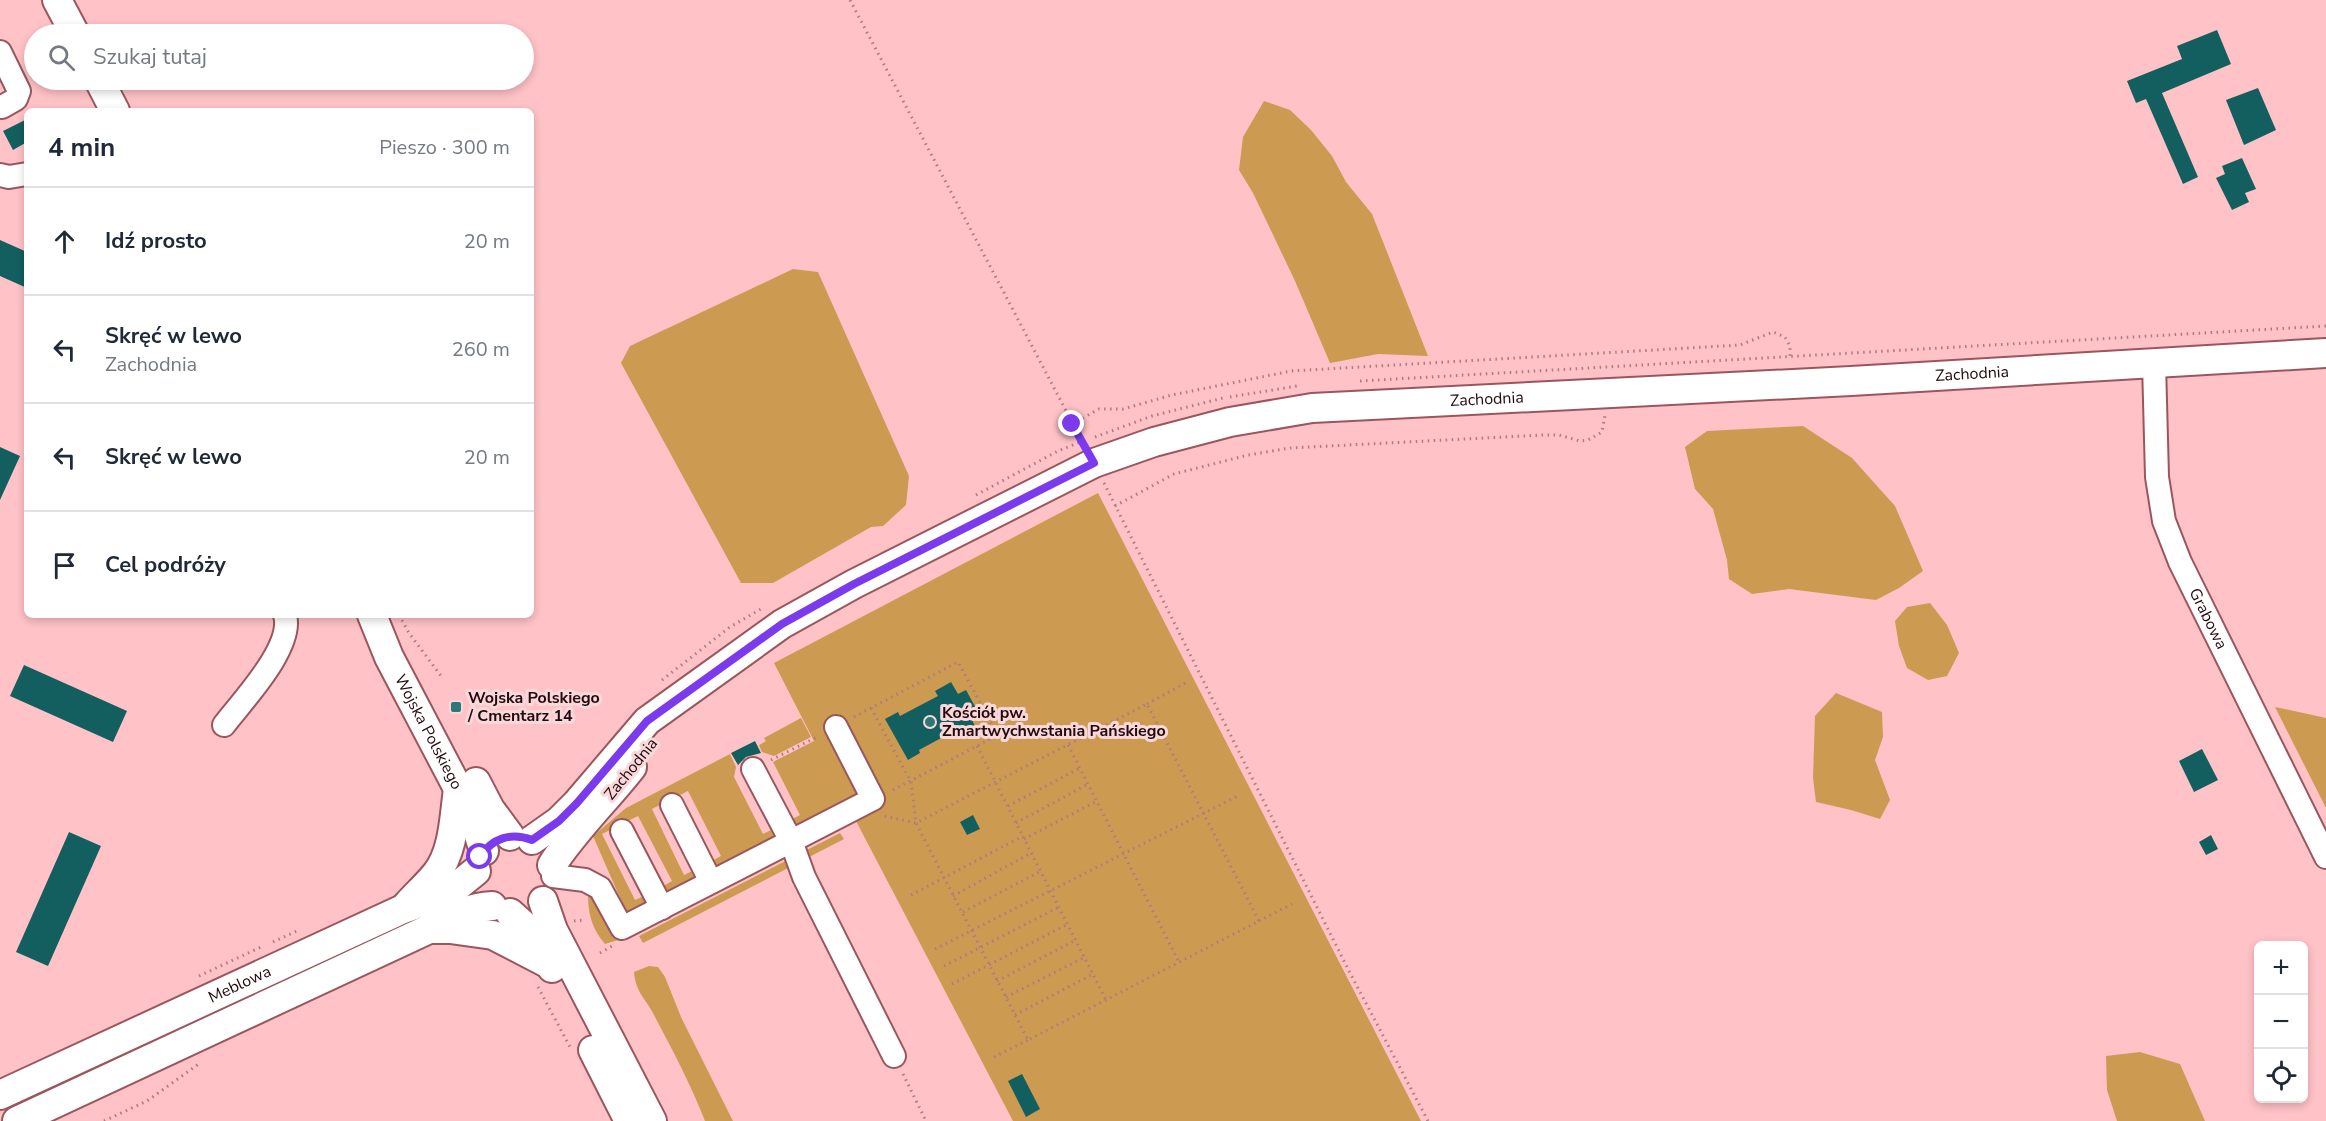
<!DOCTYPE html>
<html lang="pl">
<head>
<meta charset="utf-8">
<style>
  body { margin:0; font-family:"Nunito Sans",sans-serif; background:#f2f2f3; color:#1f2937 }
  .controls { position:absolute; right:18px; bottom:18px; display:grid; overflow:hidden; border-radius:9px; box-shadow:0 3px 9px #0003 }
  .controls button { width:54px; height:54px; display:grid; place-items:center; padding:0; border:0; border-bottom:2px solid #e0e1e3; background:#fff; color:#1f2937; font:30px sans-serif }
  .stop { position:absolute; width:18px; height:18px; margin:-14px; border:4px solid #7c3aed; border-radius:50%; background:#fff }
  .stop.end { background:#7c3aed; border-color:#fff; box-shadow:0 2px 6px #0008 }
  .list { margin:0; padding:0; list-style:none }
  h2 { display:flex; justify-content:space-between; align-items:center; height:78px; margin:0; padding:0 24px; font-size:26px }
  h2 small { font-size:20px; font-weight:400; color:#747a83 }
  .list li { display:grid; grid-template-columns:39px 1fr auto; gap:18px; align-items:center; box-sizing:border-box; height:108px; padding:0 24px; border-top:2px solid #e0e1e3 }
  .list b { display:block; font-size:22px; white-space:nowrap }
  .list p { margin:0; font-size:20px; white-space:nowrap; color:#747a83 }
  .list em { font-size:20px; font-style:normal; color:#747a83 }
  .icon { flex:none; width:33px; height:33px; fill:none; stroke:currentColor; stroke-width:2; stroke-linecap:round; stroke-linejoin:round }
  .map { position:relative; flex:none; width:2326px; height:1121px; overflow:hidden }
  .search { position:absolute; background:#fff; box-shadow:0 3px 9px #0003; left:24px; top:24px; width:510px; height:66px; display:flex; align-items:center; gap:15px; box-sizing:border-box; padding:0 21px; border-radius:33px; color:#747a83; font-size:22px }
  .panel { position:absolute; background:#fff; box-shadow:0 3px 9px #0003; left:24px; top:108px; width:510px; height:510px; border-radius:9px }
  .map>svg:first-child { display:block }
</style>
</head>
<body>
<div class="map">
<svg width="2326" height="1121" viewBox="0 0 2326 1121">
  <rect width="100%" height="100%" fill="#ffc2c6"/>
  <path fill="#cd9a52" d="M 1264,101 L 1290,110 L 1311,130 L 1332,156 L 1346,182 L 1372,214 L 1428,356 L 1378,354 L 1330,363 L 1295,281 L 1253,193 L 1239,170 L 1243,137 Z
    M 793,269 L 818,272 L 909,476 L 906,505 L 883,526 L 871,527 L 773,583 L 741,583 L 621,363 L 630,346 Z
    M 1803,426 L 1852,458 L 1895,506 L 1923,571 L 1899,588 L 1876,600 L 1789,589 L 1752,594 L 1729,579 L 1727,560 L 1713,509 L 1695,489 L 1685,447 L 1707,431 Z
    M 1098,493 L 1421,1121 L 1013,1121 L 845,800 L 792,827 L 789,821 L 800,815 L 773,762 L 814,741 L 774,663 Z
    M 1930,603 L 1947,625 L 1959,653 L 1947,676 L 1928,680 L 1907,668 L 1899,646 L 1895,621 L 1907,607 Z
    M 1836,693 L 1882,712 L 1883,737 L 1875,760 L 1890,800 L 1880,819 L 1851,810 L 1816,802 L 1813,778 L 1815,716 Z
    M 2275,707 L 2326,718 L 2326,808 Z
    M 801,718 L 811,737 L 774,756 L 762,752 L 759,745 L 766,741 L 764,738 Z
    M 730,754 L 736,767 L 734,777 L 763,834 L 771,830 L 774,837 L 716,867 L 712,861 L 721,856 L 688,791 L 652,809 L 684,875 L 694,870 L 697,876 L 665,894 L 662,887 L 672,881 L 638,816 L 602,834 L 635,900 L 644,896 L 648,903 L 627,914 L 593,836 L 626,808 Z
    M 840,833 L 844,839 L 643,943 L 639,936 Z
    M 588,892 L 596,898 L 618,940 L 605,944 C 591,927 588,913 588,892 Z
    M 649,966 L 658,967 L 665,977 L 681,1017 L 733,1121 L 705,1121 C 691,1085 673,1051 655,1017 C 646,998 636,994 634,972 Z
    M 2140,1052 L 2180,1064 L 2205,1121 L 2117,1121 L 2107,1090 L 2106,1056 Z"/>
  <path fill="#135f5f" d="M 2217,30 L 2231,64 L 2162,93 L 2198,177 L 2183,184 L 2146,99 L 2136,103 L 2127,81 L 2182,59 L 2177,46 Z
    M 2258,88 L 2276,130 L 2244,145 L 2226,100 Z
    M 27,119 L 27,142 L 13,150 L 3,131 Z
    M 2242,158 L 2256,189 L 2245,193 L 2249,202 L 2232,210 L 2216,178 L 2225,174 L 2222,166 Z
    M 0,240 L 27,252 L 27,288 L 0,276 Z
    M 0,447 L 20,456 L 0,500 Z
    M 24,665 L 127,711 L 113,742 L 10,696 Z
    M 951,682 L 958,694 L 966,690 L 978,712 L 970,716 L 975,726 L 958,735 L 956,730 L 919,750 L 920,753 L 908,760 L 885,719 L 898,712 L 900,716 L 938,696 L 935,691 Z
    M 755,741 L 761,753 L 746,757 L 738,765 L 731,753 Z
    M 2202,749 L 2218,780 L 2194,792 L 2179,761 Z
    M 973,815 L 980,829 L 967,835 L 960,822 Z
    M 69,832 L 101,846 L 48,966 L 16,952 Z
    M 2211,835 L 2218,849 L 2206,855 L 2199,842 Z
    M 1022,1074 L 1040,1109 L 1026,1117 L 1008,1081 Z"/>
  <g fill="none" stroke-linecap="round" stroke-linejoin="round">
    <defs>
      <g id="minor">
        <path d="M 0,52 L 19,91 L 16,99 L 2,107"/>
        <path d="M 0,175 L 9,177 L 27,174"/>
        <path id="s1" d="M 2154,363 L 2157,477 L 2164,521 L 2180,562 L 2326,857"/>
        <path d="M 224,725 C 243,700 294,647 285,615"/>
        <path d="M 753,769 L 791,841 L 804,877 L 894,1056"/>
        <path d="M 672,805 L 711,882"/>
        <path d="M 622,831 L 662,908"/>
        <path d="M 553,876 L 585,880 L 600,888 L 622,928 L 873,799 L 836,727"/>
      </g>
      <g id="major">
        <path d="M 57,0 L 75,34"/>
        <path d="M 99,80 L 115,111"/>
        <path id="s2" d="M 372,615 L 389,657 L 473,817 L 484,851"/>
        <path d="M 476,782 L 490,809 L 510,836"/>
        <path id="s3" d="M 532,840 L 559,821 L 577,803 L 647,721 L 782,624 L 854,584 L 1094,463 L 1154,442 L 1230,422 L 1312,408 L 1851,381 L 2326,353"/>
        <path d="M 552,865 C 574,831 606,800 632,767"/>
        <path d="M 543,901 L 553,930 L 652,1121"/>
        <path d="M 407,905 C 416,895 427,885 436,874 C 454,851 454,817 458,789"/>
        <path d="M 510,913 L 530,931 L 552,968"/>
        <path d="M 431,929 L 450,929 L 493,935 L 549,964"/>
        <path d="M 593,1050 L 629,1121"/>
        <path id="s4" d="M 0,1095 L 403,909 L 450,892 L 476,871"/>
        <path d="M 17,1121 L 429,929 C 450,918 468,907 492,906"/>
      </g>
    </defs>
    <use href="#minor" stroke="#99575d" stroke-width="26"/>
    <use href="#major" stroke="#99575d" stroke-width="32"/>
    <path stroke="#ab7c80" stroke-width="3" stroke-dasharray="1.5 4.5" stroke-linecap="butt" d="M 850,0 L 1083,443
      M 1360,381 L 2326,326
      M 1230,397 L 1297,386
      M 1072,424 L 1099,409 L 1123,409 L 1172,395 L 1291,371 L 1740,345 L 1773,332 L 1785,337 L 1790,346 L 1790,358
      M 1095,437 L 1152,416 L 1223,398
      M 1104,483 L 1349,971 L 1428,1121
      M 976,495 L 1058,451 L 1080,442
      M 1115,506 L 1174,474 L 1248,455 L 1290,448 L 1543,435 L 1559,435 L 1580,441 L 1588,440 L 1602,432 L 1605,415
      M 399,615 L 409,633 L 441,676
      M 662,680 L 730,627 L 761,609
      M 1147,704 L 1189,681
      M 871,708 L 911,782 L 916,823 L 1028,1040 L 1259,921 L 1147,704 L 916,823 L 884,816
      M 854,717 L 958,662 L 998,735 L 889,792
      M 1068,745 L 1179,962
      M 977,746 L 1106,1000
      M 771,760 L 819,736
      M 1008,806 L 1080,768
      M 1016,823 L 1088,784
      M 1024,839 L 1097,801
      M 911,895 L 1023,836
      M 953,896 L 1031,853
      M 963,912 L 1041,871
      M 574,921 L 584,920
      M 1259,921 L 1292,904
      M 273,942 L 299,930
      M 935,949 L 1238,796
      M 600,953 L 614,945
      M 944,966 L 1059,907
      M 199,976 L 261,947
      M 997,981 L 1076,940
      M 952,984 L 1068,924
      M 538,987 L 570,1047
      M 1006,997 L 1085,957
      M 1015,1015 L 1093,974
      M 994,1057 L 1028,1040
      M 903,1074 L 926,1121
      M 104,1121 L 147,1101 L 200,1063"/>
    <use href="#minor" stroke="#fff" stroke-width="22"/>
    <use href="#major" stroke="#fff" stroke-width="28"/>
  </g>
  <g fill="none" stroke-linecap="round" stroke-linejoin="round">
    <path stroke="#7c3aed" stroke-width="8" d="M 480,857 C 492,838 511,832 532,840 L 559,821 L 577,803 L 647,721 L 782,624 L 854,584 L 1094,463 L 1072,424"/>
  </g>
  <g fill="#2e7777" stroke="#f8d8da" stroke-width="2">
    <rect x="450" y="701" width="12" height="12" rx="3"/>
    <circle cx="930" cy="722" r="6"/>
  </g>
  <g text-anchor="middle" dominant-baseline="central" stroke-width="6" stroke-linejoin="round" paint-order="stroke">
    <g font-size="16" fill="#230a0d" stroke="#f8d8da">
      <text stroke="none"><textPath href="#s3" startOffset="1570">Zachodnia</textPath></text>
      <text stroke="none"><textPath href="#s3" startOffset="1084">Zachodnia</textPath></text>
      <text stroke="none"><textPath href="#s1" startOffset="266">Grabowa</textPath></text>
      <text stroke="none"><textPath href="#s2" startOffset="130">Wojska Polskiego</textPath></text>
      <text transform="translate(631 769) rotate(-51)">Zachodnia</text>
      <text stroke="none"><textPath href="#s4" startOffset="264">Meblowa</textPath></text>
    </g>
    <g font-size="16" font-weight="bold" fill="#230a0d" stroke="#f8d8da" text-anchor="start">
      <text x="468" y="698">Wojska Polskiego<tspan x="468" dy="18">/ Cmentarz 14</tspan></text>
      <text x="942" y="713">Kościół pw.<tspan x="942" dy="18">Zmartwychwstania Pańskiego</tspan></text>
    </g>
  </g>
</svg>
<div class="controls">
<button>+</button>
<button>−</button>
<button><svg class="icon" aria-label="locate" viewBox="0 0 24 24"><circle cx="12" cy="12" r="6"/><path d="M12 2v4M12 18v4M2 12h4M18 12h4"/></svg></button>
</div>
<div class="stop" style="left:480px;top:857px"></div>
<div class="stop end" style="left:1072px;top:424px"></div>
<div class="search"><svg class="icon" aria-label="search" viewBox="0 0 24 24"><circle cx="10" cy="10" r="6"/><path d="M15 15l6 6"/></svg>Szukaj tutaj</div>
<section class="panel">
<h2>4 min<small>Pieszo · 300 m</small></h2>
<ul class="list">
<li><svg class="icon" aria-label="ahead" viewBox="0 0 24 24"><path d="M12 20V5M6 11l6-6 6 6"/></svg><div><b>Idź prosto</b></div><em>20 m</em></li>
<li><svg class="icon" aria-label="left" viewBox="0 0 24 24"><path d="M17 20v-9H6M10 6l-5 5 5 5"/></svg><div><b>Skręć w lewo</b><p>Zachodnia</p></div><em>260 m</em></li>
<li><svg class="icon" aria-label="left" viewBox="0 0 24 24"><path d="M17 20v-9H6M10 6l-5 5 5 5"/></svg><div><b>Skręć w lewo</b></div><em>20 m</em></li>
<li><svg class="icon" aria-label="arrive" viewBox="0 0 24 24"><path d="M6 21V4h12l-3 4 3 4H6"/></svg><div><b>Cel podróży</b></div></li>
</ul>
</section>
</div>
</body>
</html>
